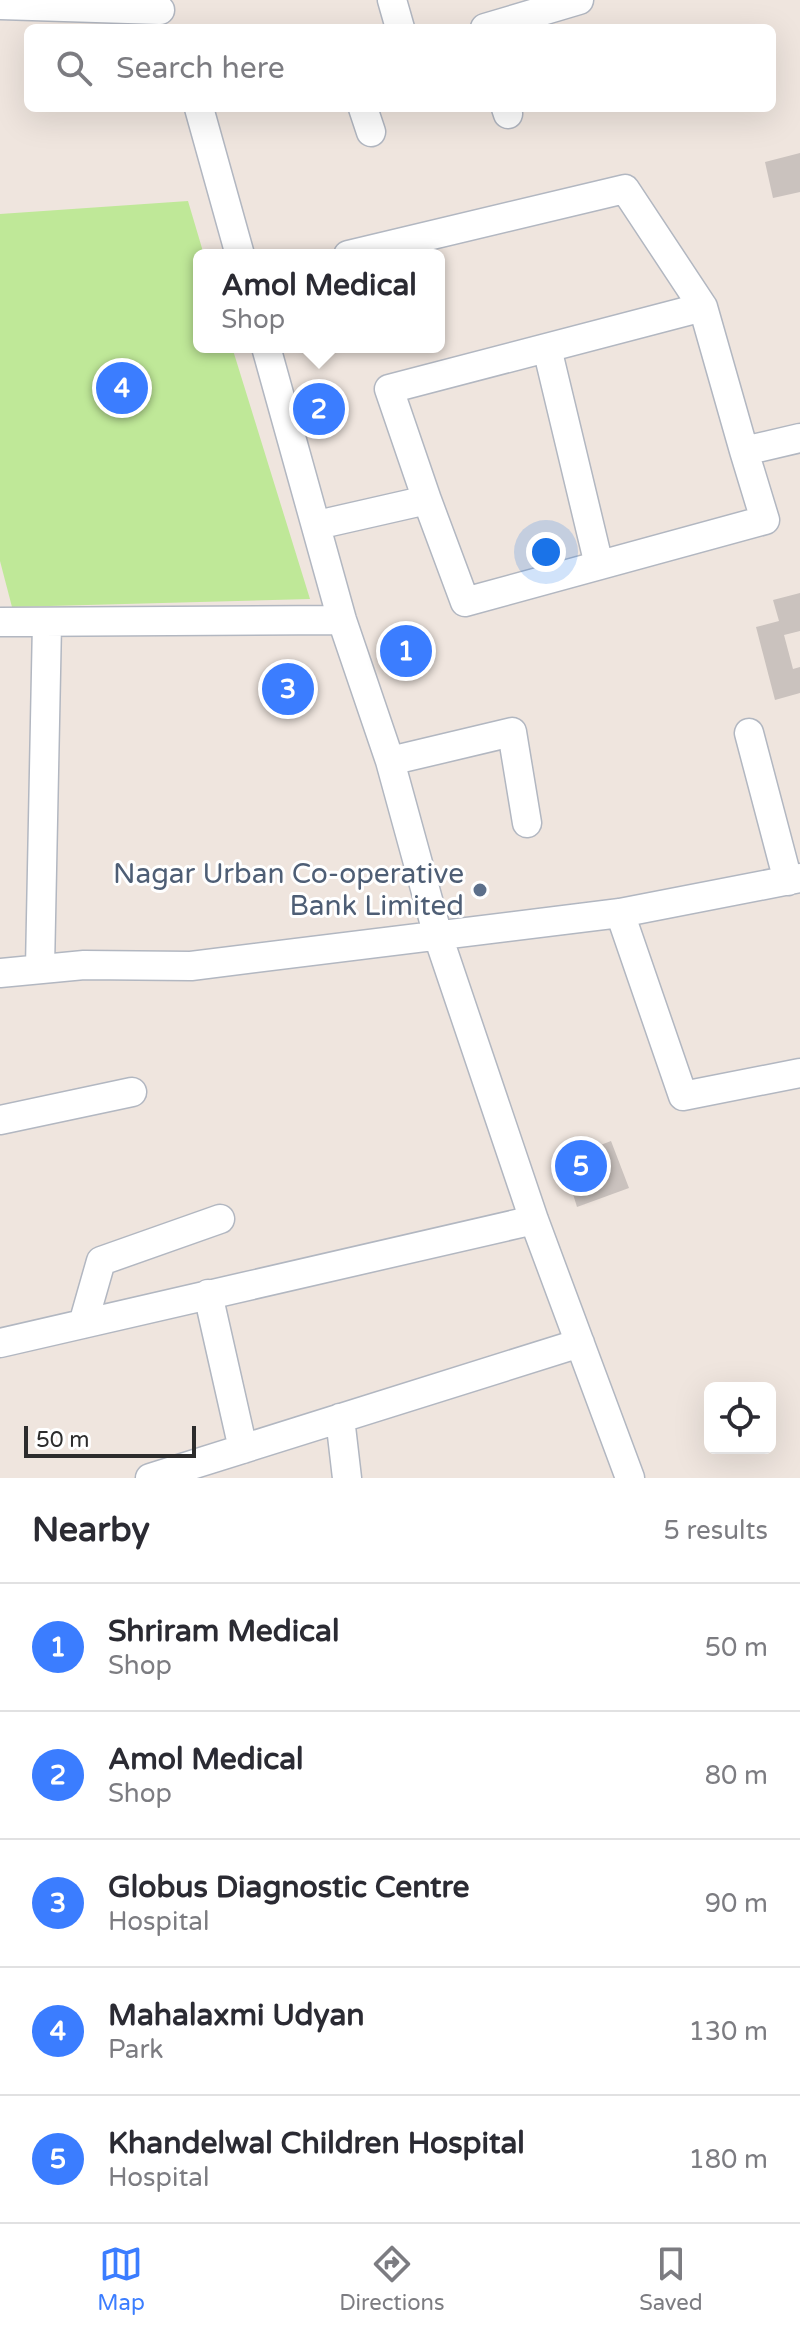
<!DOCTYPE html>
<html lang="en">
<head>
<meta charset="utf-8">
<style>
  body { margin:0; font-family:"Varela Round",sans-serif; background:#f7f7f7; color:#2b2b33 }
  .controls { position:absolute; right:24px; bottom:24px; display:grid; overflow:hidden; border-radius:12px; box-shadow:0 8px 32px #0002 }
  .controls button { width:72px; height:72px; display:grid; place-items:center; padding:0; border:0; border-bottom:2px solid #e1e1e2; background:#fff; color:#2b2b33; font:40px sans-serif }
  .scale { position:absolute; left:24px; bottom:20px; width:172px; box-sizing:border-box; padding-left:8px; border:4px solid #2c2c2c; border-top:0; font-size:22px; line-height:28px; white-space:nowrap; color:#2c2c2c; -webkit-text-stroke:6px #fff; paint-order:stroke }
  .you { position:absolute; left:546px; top:552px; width:28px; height:28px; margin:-20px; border:6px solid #fff; border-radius:50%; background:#1a73e8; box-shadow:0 0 0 12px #1a73e833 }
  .badge { display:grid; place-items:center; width:52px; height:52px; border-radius:50%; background:#3b7dff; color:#fff; font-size:26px; font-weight:700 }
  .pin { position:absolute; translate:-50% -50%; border:4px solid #fff; box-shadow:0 2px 8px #0006 }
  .popup { position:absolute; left:193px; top:249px; width:252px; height:104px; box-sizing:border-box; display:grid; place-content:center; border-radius:12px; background:#fff; filter:drop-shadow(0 2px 6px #0005); font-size:26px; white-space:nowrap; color:#7c7c81 }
  .popup b { font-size:30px; color:#2b2b33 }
  .popup::after { content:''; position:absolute; left:50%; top:100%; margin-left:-16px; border:16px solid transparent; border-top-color:#fff }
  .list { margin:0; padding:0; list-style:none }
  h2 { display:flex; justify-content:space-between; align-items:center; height:104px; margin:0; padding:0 32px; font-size:34px }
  h2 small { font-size:26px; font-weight:400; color:#7c7c81 }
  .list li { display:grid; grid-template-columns:52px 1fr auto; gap:24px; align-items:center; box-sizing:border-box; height:128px; padding:0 32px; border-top:2px solid #e1e1e2 }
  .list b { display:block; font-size:30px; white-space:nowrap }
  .list p { margin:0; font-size:26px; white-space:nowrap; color:#7c7c81 }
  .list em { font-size:26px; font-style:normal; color:#7c7c81 }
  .icon { flex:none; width:44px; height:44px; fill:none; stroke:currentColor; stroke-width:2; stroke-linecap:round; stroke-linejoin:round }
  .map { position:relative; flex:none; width:800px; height:1478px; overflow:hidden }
  .search { position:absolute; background:#fff; box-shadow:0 8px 32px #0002; left:24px; right:24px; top:24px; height:88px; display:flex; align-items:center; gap:20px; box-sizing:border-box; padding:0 28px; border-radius:12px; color:#7c7c81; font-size:30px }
  .sheet { height:744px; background:#fff }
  nav { display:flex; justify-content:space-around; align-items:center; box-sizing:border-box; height:112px; border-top:2px solid #e1e1e2; background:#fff; font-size:22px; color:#7c7c81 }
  nav a { display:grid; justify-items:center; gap:4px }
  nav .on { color:#3b7dff }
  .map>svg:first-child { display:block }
</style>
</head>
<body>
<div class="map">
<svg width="800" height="1478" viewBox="0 0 800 1478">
  <rect width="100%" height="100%" fill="#efe5de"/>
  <path fill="#bfe898" d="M 188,201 L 204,255 L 199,255 L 199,347 L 232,347 L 310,599 L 12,607 L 0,561 L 0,214 Z"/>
  <path fill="#cac2be" d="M 800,153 L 800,192 L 773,198 L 765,162 Z
    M 800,593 L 800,631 L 784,635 L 793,669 L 800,667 L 800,693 L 775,700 L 756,627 L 779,621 L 773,600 Z
    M 611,1141 L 629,1188 L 577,1207 L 573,1194 L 579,1192 L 572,1172 L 556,1178 L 551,1164 Z"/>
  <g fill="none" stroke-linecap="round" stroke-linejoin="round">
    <defs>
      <path id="minor" d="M 392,0 L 400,28
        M 0,5 L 160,10
        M 485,28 L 579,0
        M 199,108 L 240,255
        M 363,108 L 371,132
        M 506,108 L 508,114
        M 348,255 L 625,189 L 703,307
        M 266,347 L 342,620 L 390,761 L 438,936 L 534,1220 L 630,1478
        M 547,348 L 599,565
        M 427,500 L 465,602 L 765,520 L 744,451
        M 317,525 L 427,500 L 389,389 L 703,307 L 744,451 L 800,438
        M 0,622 L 342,620
        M 749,733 L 788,881
        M 390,761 L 512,732 L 527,823
        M 620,913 L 683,1096 L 800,1073
        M 40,968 L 47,623
        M 0,973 L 84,965 L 191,966 L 620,913 L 800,878
        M 0,1120 L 132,1092
        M 208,1294 L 243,1449
        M 83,1324 L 101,1261 L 220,1219
        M 0,1343 L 534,1220
        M 340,1418 L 347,1478
        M 150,1478 L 580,1343"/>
    </defs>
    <use href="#minor" stroke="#b2b7c1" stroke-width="31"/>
    <use href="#minor" stroke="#fff" stroke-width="28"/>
  </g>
  <circle fill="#5c6f8a" stroke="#fff" stroke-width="3" cx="480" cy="890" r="8"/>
  <g text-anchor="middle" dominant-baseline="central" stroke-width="6" stroke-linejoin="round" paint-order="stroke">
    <g font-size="28" fill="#4e5e75" stroke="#fff" text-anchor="end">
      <text x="464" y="874">Nagar Urban Co-operative<tspan x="464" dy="32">Bank Limited</tspan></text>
    </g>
  </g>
</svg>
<div class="controls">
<button><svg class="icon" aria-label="locate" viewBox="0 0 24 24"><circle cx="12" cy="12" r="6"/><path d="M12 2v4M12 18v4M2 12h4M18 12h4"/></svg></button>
</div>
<div class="scale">50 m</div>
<div class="you"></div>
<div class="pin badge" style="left:406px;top:651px">1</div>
<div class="pin badge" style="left:319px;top:409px">2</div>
<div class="popup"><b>Amol Medical</b>Shop</div>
<div class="pin badge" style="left:288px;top:689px">3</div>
<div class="pin badge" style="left:122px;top:388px">4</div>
<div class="pin badge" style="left:581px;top:1166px">5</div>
<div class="search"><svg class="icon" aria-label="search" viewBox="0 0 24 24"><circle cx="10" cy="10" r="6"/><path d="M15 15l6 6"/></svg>Search here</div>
</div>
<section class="sheet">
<h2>Nearby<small>5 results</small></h2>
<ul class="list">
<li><span class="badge">1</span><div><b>Shriram Medical</b><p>Shop</p></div><em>50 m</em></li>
<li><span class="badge">2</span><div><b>Amol Medical</b><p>Shop</p></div><em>80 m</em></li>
<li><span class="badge">3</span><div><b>Globus Diagnostic Centre</b><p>Hospital</p></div><em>90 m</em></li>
<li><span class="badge">4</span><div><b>Mahalaxmi Udyan</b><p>Park</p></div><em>130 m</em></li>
<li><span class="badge">5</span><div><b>Khandelwal Children Hospital</b><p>Hospital</p></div><em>180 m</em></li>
</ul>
</section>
<nav>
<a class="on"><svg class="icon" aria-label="map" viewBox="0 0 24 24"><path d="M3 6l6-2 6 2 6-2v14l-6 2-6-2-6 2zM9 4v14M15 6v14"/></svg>Map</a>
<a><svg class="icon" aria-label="directions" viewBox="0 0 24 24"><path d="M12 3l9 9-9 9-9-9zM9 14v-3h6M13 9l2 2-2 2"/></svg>Directions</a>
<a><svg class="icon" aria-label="saved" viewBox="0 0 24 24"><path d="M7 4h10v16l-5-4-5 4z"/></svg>Saved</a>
</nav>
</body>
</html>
